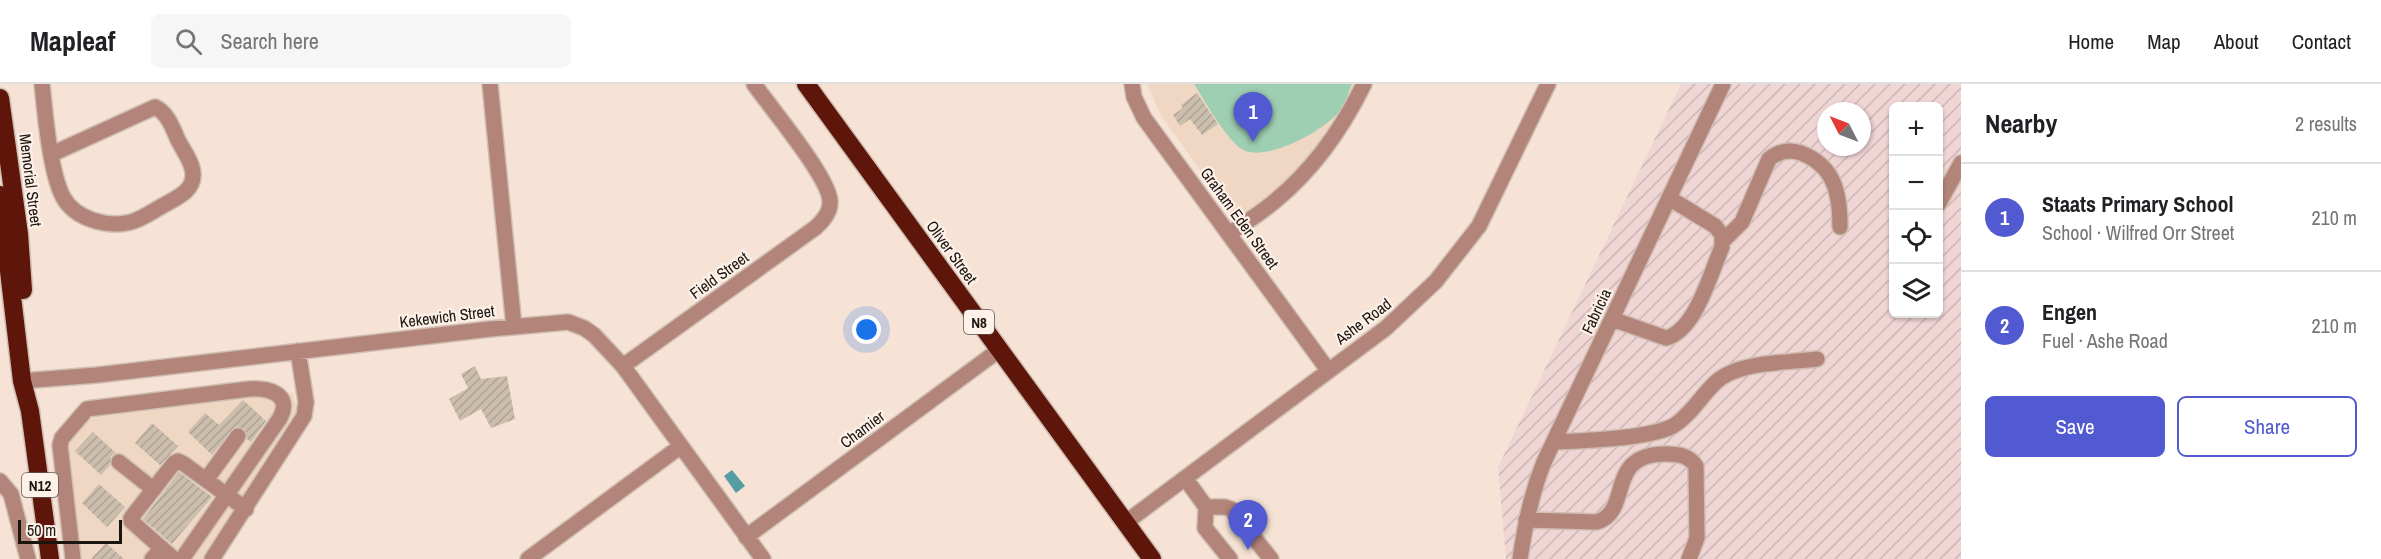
<!DOCTYPE html>
<html lang="en">
<head>
<meta charset="utf-8">
<style>
  body { margin:0; font-family:"Archivo Narrow",sans-serif; background:#f6f6f6; color:#202124 }
  .controls { position:absolute; right:18px; top:18px; display:grid; overflow:hidden; border-radius:9px; box-shadow:0 2px 4px #0004 }
  .controls button { width:54px; height:54px; display:grid; place-items:center; padding:0; border:0; border-bottom:2px solid #e0e0e0; background:#fff; color:#202124; font:30px sans-serif }
  .compass { position:absolute; left:1817px; top:18px; width:54px; height:54px; border-radius:50%; background:#fff; box-shadow:0 2px 4px #0004; rotate:312deg }
  .scale { position:absolute; left:18px; bottom:15px; width:104px; box-sizing:border-box; padding-left:6px; border:3px solid #1b1510; border-top:0; font-size:16px; line-height:21px; white-space:nowrap; color:#1b1510; -webkit-text-stroke:4px #fdf1e9; paint-order:stroke }
  .you { position:absolute; left:867px; top:246px; width:21px; height:21px; margin:-15px; border:4px solid #fff; border-radius:50%; background:#1a73e8; box-shadow:0 0 0 9px #1a73e833 }
  .badge { display:grid; place-items:center; width:39px; height:39px; border-radius:50%; background:#515ad0; color:#fff; font-size:20px; font-weight:700 }
  .pin { position:absolute; translate:-50% -50px; filter:drop-shadow(0 2px 3px #0008) }
  .pin::after { content:''; position:absolute; top:32px; width:21px; height:18px; background:inherit; clip-path:polygon(0 0,100% 0,50% 100%) }
  .list { margin:0; padding:0; list-style:none }
  h2 { display:flex; justify-content:space-between; align-items:center; height:78px; margin:0; padding:0 24px; font-size:26px }
  h2 small { font-size:20px; font-weight:400; color:#757577 }
  .list li { display:grid; grid-template-columns:39px 1fr auto; gap:18px; align-items:center; box-sizing:border-box; height:108px; padding:0 24px; border-top:2px solid #e0e0e0 }
  .list b { display:block; font-size:22px; white-space:nowrap }
  .list p { margin:0; font-size:20px; white-space:nowrap; color:#757577 }
  .list em { font-size:20px; font-style:normal; color:#757577 }
  .actions { display:flex; gap:12px; padding:18px 24px }
  .actions a { flex:1; padding:14px 0; border:2px solid #515ad0; border-radius:9px; text-align:center; font-size:21px; color:#515ad0 }
  .actions .main { background:#515ad0; color:#fff }
  .icon { flex:none; width:33px; height:33px; fill:none; stroke:currentColor; stroke-width:2; stroke-linecap:round; stroke-linejoin:round }
  .map { position:relative; flex:none; width:1961px; height:475px; overflow:hidden }
  header { display:flex; align-items:center; gap:36px; box-sizing:border-box; height:84px; padding:0 30px; background:#fff; border-bottom:2px solid #e0e0e0 }
  header strong { font-size:28px }
  nav { display:flex; gap:33px; margin-inline-start:auto; font-size:21px }
  .search { width:420px; height:54px; background:#f6f6f6; display:flex; align-items:center; gap:15px; box-sizing:border-box; padding:0 21px; border-radius:9px; color:#757577; font-size:22px }
  main { display:flex }
  aside { flex:1; background:#fff }
  .map>svg:first-child { display:block }
</style>
</head>
<body>
<header>
<strong>Mapleaf</strong>
<div class="search"><svg class="icon" aria-label="search" viewBox="0 0 24 24"><circle cx="10" cy="10" r="6"/><path d="M15 15l6 6"/></svg>Search here</div>
<nav><a>Home</a><a>Map</a><a>About</a><a>Contact</a></nav>
</header>
<main>
<div class="map">
<svg width="1961" height="475" viewBox="0 0 1961 475">
  <defs>
    <pattern id="industrial-furrows" width="10" height="10" patternUnits="userSpaceOnUse" patternTransform="scale(1.5)"><rect width="10" height="10" fill="#f0d5d5"/><path d="M-1 1l2-2M0 10L10 0M9 11l2-2" fill="none" stroke="#cdb6b6"/></pattern>
    <pattern id="building-hatch" width="6" height="6" patternUnits="userSpaceOnUse" patternTransform="scale(1.5)"><rect width="6" height="6" fill="#ccbead"/><path d="M-1 1l2-2M0 6l6-6M5 7l2-2" fill="none" stroke="#afa294"/></pattern>
  </defs>
  <rect width="100%" height="100%" fill="#f6e3d5"/>
  <path fill="#f0d7c4" d="M 1147,0 L 1357,0 L 1313,76 L 1239,141 L 1160,30 Z
    M 293,308 L 300,339 L 208,475 L 74,475 L 61,362 L 85,335 Z"/>
  <path fill="url(#industrial-furrows)" fill-rule="evenodd" d="M 1681,0 L 1961,0 L 1961,475 L 1506,475 L 1498,383 ZM 1894,22 L 1938,22 L 1938,230 L 1894,230 ZM 1826,27 L 1862,27 L 1862,63 L 1826,63 Z"/>
  <path fill="#9fcfb3" d="M 1194,0 L 1352,0 C 1348,9 1345,22 1338,29 C 1323,47 1267,78 1243,66 C 1228,58 1204,16 1194,0 Z"/>
  <path fill="#549da2" d="M 732,386 L 745,402 L 736,409 L 724,392 Z"/>
  <path fill="url(#building-hatch)" d="M 1197,9 L 1218,40 L 1202,51 L 1190,35 L 1180,42 L 1173,31 L 1183,24 L 1181,21 Z
    M 475,282 L 481,295 L 507,292 L 515,335 L 491,344 L 481,325 L 460,337 L 449,315 L 468,304 L 461,290 Z
    M 243,316 L 266,337 L 251,358 L 247,355 L 244,345 L 235,343 L 212,371 L 188,348 L 205,329 L 219,341 Z
    M 152,339 L 178,362 L 160,381 L 135,359 Z
    M 93,348 L 116,369 L 111,372 L 110,381 L 101,391 L 75,367 Z
    M 179,388 L 212,413 L 172,460 L 143,435 Z
    M 99,400 L 125,423 L 107,443 L 82,419 Z
    M 106,459 L 124,475 L 91,475 Z"/>
  <g fill="none" stroke-linecap="round" stroke-linejoin="round">
    <defs>
      <path id="minor" d="M 42,0 C 45,29 50,88 63,113 C 75,135 107,144 131,138 C 142,135 153,127 164,121 C 176,114 194,107 193,90 C 193,79 183,66 178,56 C 173,45 168,29 155,23 L 52,70
        M 490,0 L 514,243
        M 1132,0 L 1134,13 L 1144,34 L 1328,286
        M 1938,121 L 1961,79
        M 1230,149 C 1245,139 1261,129 1275,117 C 1314,85 1342,45 1364,0
        M 1723,157 L 1742,138 L 1769,75 C 1779,67 1790,65 1801,69 C 1835,82 1840,110 1840,143
        M 1612,235 L 1666,254 C 1696,246 1710,190 1722,163 L 1722,151 L 1715,142 L 1669,114
        M 623,282 L 815,144 C 823,137 831,128 830,117 C 829,93 770,23 754,0
        M 22,297 L 97,291 L 490,245 L 568,238 L 584,244 L 594,251 L 623,282 L 763,475
        M 1554,358 C 1583,357 1648,355 1673,342 C 1690,332 1701,312 1715,299 C 1737,277 1787,279 1817,275
        M 119,378 L 153,405
        M 1185,394 L 1206,423 L 1205,444 L 1230,475
        M 206,396 L 238,352
        M 0,397 L 11,410 L 28,475
        M 1206,423 L 1225,423 L 1231,425 L 1271,475
        M 1526,436 L 1597,438 C 1633,427 1604,369 1667,370 C 1680,370 1689,372 1696,382 L 1697,454 L 1689,475
        M 1125,439 L 1386,244 L 1436,197 L 1479,142 L 1548,0
        M 746,453 L 999,266
        M 73,475 L 60,361 L 62,354 L 87,325 L 249,305 C 267,304 293,309 280,334 L 182,475
        M 152,475 L 162,464
        M 174,475 L 131,437 L 131,434 L 174,379 L 178,377 L 184,380 L 246,425
        M 212,475 L 304,332 L 306,318 L 298,267
        M 528,475 L 681,362
        M 1520,475 C 1525,441 1531,410 1544,378 L 1723,0"/>
      <path id="highway" d="M 806,0 L 1152,475
        M 0,14 L 19,150 L 23,206
        M 0,111 L 22,297 L 30,327 L 50,475"/>
    </defs>
    <use href="#minor" stroke="#cfbeb2" stroke-width="18"/>
    <use href="#highway" stroke="#cfbeb2" stroke-width="21"/>
    <use href="#minor" stroke="#b2847a" stroke-width="15"/>
    <use href="#highway" stroke="#5e160a" stroke-width="18"/>
  </g>
  <g text-anchor="middle" dominant-baseline="central" stroke-width="4.5" stroke-linejoin="round" paint-order="stroke">
    <g fill="#fdf1e9" stroke="#5f5751" stroke-width="1.5">
      <rect x="964" y="226" width="30" height="24" rx="4.5"/>
      <rect x="22" y="389" width="36" height="24" rx="4.5"/>
    </g>
    <g font-size="15" font-weight="bold" fill="#1b1510">
      <text x="979" y="238">N8</text>
      <text x="40" y="401">N12</text>
    </g>
    <g font-size="16" fill="#1b1510" stroke="#fdf1e9">
      <text transform="translate(31 96) rotate(83)">Memorial Street</text>
      <text transform="translate(1240 134) rotate(54)">Graham Eden Street</text>
      <text transform="translate(952 168) rotate(54)">Oliver Street</text>
      <text transform="translate(719 191) rotate(-36)">Field Street</text>
      <text transform="translate(1596 227) rotate(-65)">Fabricia</text>
      <text transform="translate(447 232) rotate(-7)">Kekewich Street</text>
      <text transform="translate(1363 237) rotate(-37)">Ashe Road</text>
      <text transform="translate(862 345) rotate(-37)">Chamier</text>
    </g>
  </g>
</svg>
<div class="controls">
<button>+</button>
<button>−</button>
<button><svg class="icon" aria-label="locate" viewBox="0 0 24 24"><circle cx="12" cy="12" r="6"/><path d="M12 2v4M12 18v4M2 12h4M18 12h4"/></svg></button>
<button><svg class="icon" aria-label="layers" viewBox="0 0 24 24"><path d="M12 4l9 5-9 5-9-5zM3 14l9 5 9-5"/></svg></button>
</div>
<svg class="compass" viewBox="-18 -18 36 36"><path d="M0-13l5 13h-10z" fill="#e53935"/><path d="M0 13l5-13h-10z" fill="#757577"/></svg>
<div class="scale">50 m</div>
<div class="you"></div>
<div class="pin badge" style="left:1253px;top:58px">1</div>
<div class="pin badge" style="left:1248px;top:466px">2</div>
</div>
<aside>
<h2>Nearby<small>2 results</small></h2>
<ul class="list">
<li><span class="badge">1</span><div><b>Staats Primary School</b><p>School · Wilfred Orr Street</p></div><em>210 m</em></li>
<li><span class="badge">2</span><div><b>Engen</b><p>Fuel · Ashe Road</p></div><em>210 m</em></li>
</ul>
<div class="actions"><a class="main">Save</a><a>Share</a></div>
</aside>
</main>
</body>
</html>
